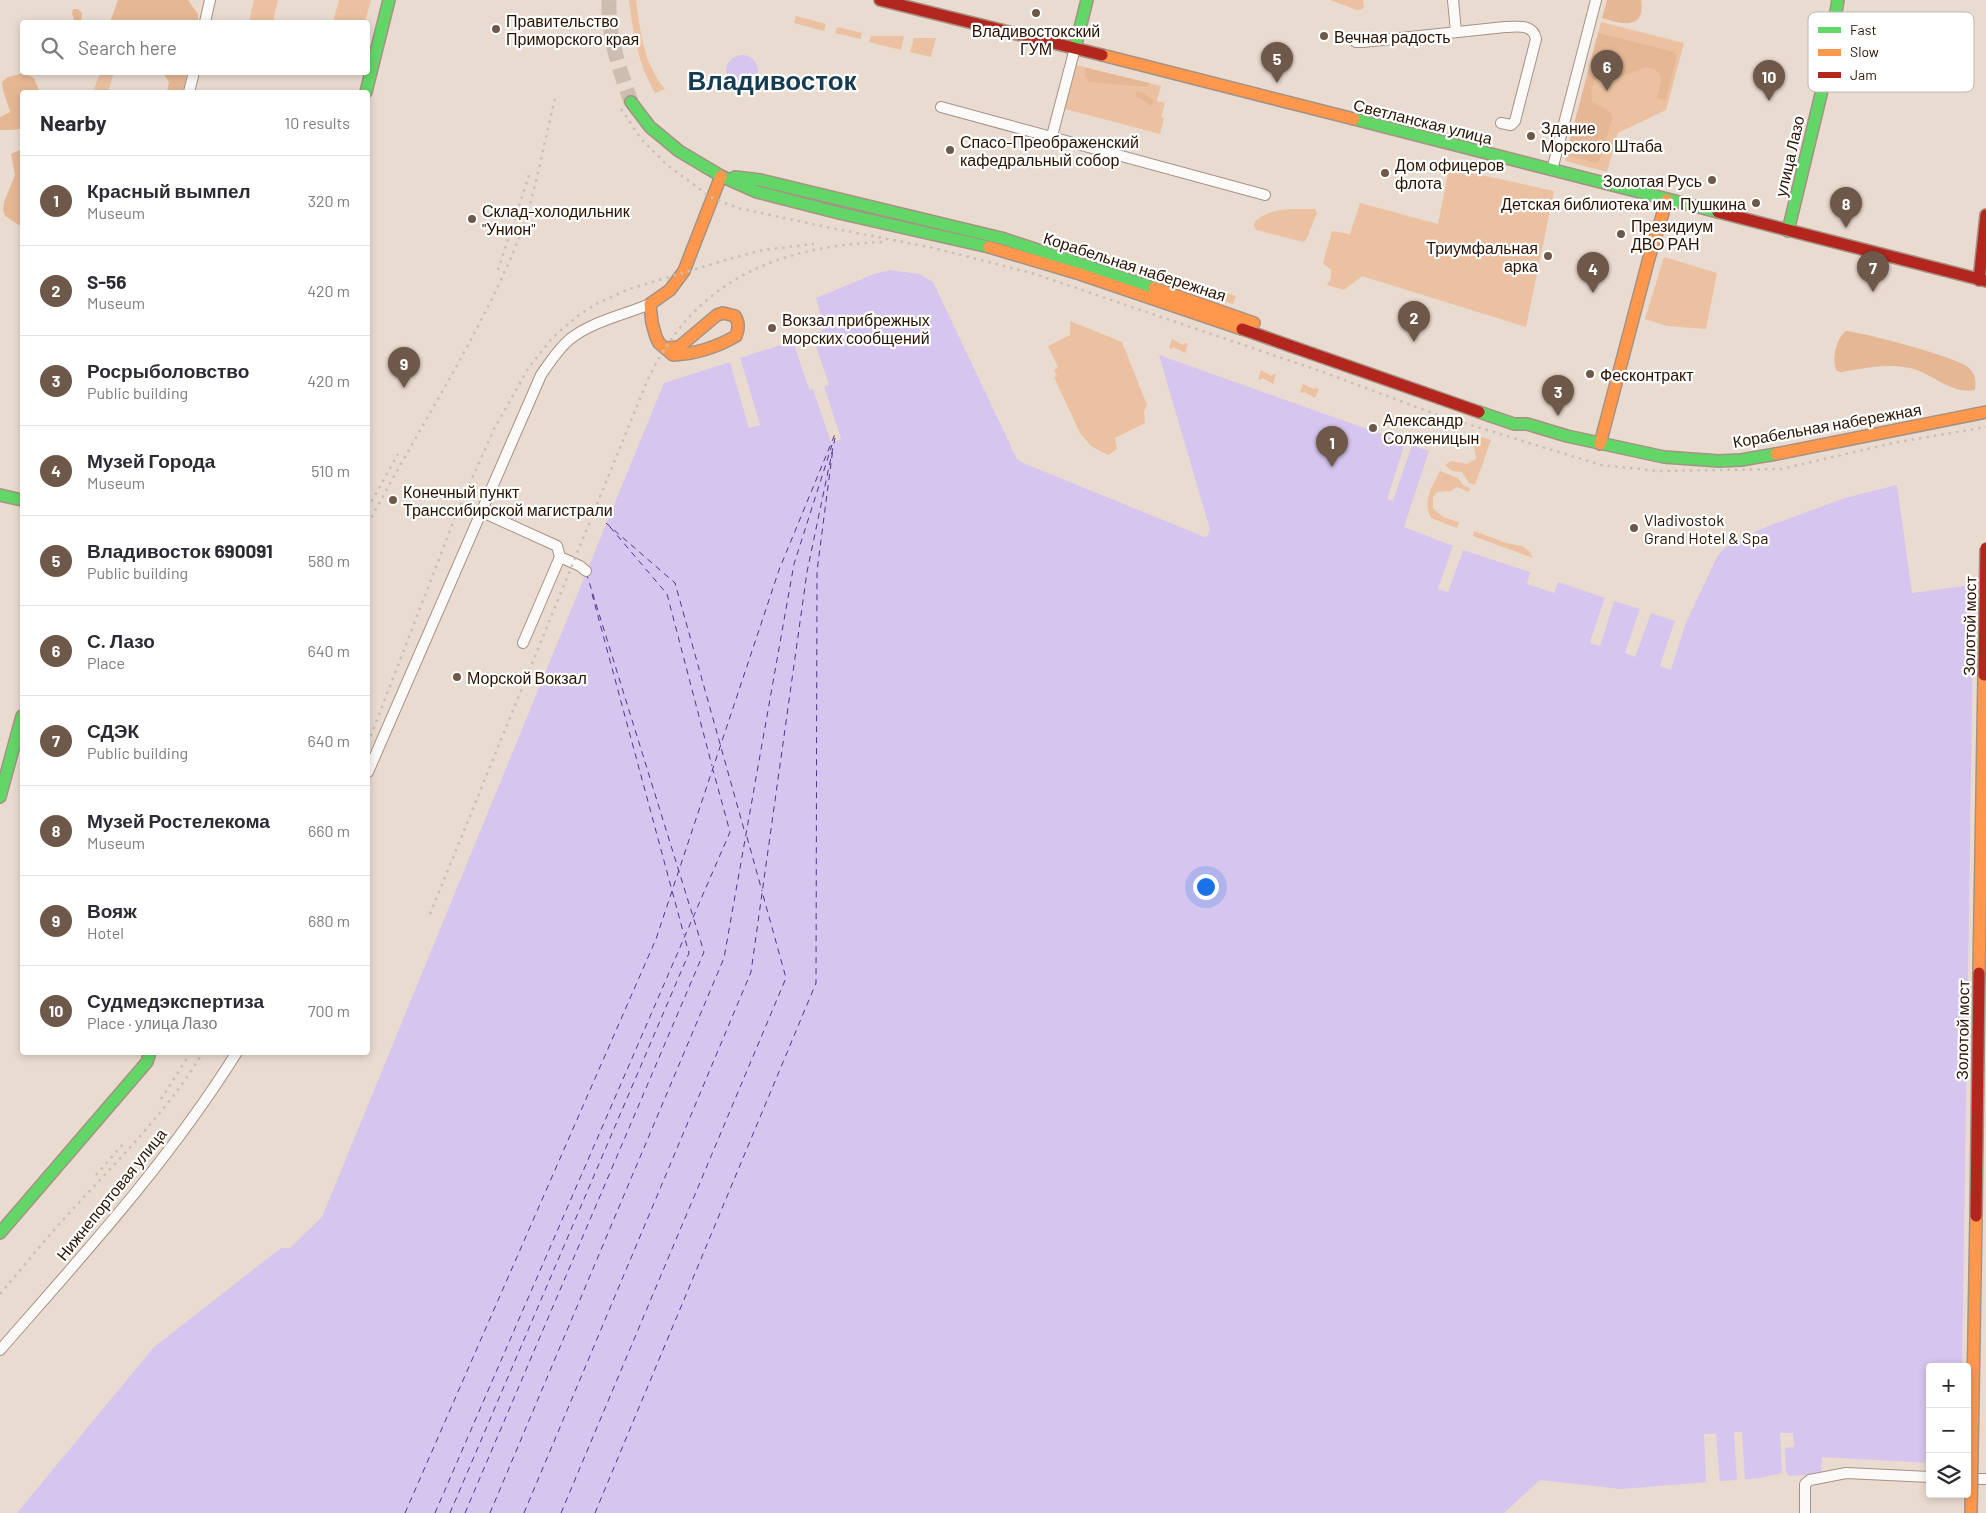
<!DOCTYPE html>
<html lang="en">
<head>
<meta charset="utf-8">
<style>
  body { margin:0; font-family:Barlow,sans-serif; background:#f2f2f3; color:#2b2b33 }
  .controls { position:absolute; right:15px; bottom:15px; display:grid; overflow:hidden; border-radius:5px; box-shadow:0 2px 8px #0003 }
  .controls button { width:45px; height:45px; display:grid; place-items:center; padding:0; border:0; border-bottom:1px solid #e1e1e2; background:#fff; color:#2b2b33; font:25px sans-serif }
  .you { position:absolute; left:1205px; top:886px; width:18px; height:18px; margin:-12px; border:4px solid #fff; border-radius:50%; background:#1a73e8; box-shadow:0 0 0 8px #1a73e833 }
  .badge { display:grid; place-items:center; width:32px; height:32px; border-radius:50%; background:#6e5849; color:#fff; font-size:16px; font-weight:700 }
  .pin { position:absolute; translate:-50% -41px; filter:drop-shadow(0 1px 2px #0008) }
  .pin::after { content:''; position:absolute; top:26px; width:18px; height:15px; background:inherit; clip-path:polygon(0 0,100% 0,50% 100%) }
  .list { margin:0; padding:0; list-style:none }
  h2 { display:flex; justify-content:space-between; align-items:center; height:65px; margin:0; padding:0 20px; font-size:21px }
  h2 small { font-size:16px; font-weight:400; color:#7c7c81 }
  .list li { display:grid; grid-template-columns:32px 1fr auto; gap:15px; align-items:center; box-sizing:border-box; height:90px; padding:0 20px; border-top:1px solid #e1e1e2 }
  .list b { display:block; font-size:19px; white-space:nowrap }
  .list p { margin:0; font-size:16px; white-space:nowrap; color:#7c7c81 }
  .list em { font-size:16px; font-style:normal; color:#7c7c81 }
  .icon { flex:none; width:28px; height:28px; fill:none; stroke:currentColor; stroke-width:2; stroke-linecap:round; stroke-linejoin:round }
  .map { position:relative; flex:none; width:1986px; height:1513px; overflow:hidden }
  .search { position:absolute; background:#fff; box-shadow:0 2px 8px #0003; left:20px; top:20px; width:350px; height:55px; display:flex; align-items:center; gap:12px; box-sizing:border-box; padding:0 18px; border-radius:5px; color:#7c7c81; font-size:19px }
  .panel { position:absolute; background:#fff; box-shadow:0 2px 8px #0003; left:20px; top:90px; width:350px; height:965px; border-radius:5px }
  .map>svg:first-child { display:block }
</style>
</head>
<body>
<div class="map">
<svg width="1986" height="1513" viewBox="0 0 1986 1513">
  <rect width="100%" height="100%" fill="#eadbd0"/>
  <path fill="#ebc1a2" d="M 254,0 L 278,0 L 273,22 L 249,22 Z
    M 339,0 L 371,0 L 365,22 L 333,22 Z
    M 629,0 L 636,0 C 640,31 644,65 665,89 L 655,93 C 638,64 633,33 629,0 Z
    M 1330,0 L 1363,0 L 1364,7 L 1361,10 L 1357,10 Z
    M 796,16 L 826,24 L 824,31 L 794,23 Z
    M 1601,22 L 1684,43 L 1666,110 L 1618,133 L 1607,172 L 1565,161 Z
    M 837,27 L 862,33 L 861,39 L 835,33 Z
    M 871,36 L 904,36 L 901,50 L 869,42 Z
    M 914,38 L 936,38 L 931,57 L 910,52 Z
    M 1076,65 L 1161,86 L 1157,101 L 1165,103 L 1161,117 L 1164,118 L 1160,134 L 1065,109 Z
    M 100,73 L 114,73 L 108,92 L 93,92 Z
    M 1449,168 L 1554,191 L 1526,327 L 1362,276 L 1344,290 L 1327,285 L 1331,278 L 1331,270 L 1323,263 L 1332,231 L 1350,234 L 1360,203 L 1438,224 Z
    M 1292,209 L 1315,209 L 1317,213 L 1306,240 L 1303,242 L 1256,230 L 1254,226 L 1255,221 C 1267,212 1277,210 1292,209 Z
    M 1664,257 L 1717,273 L 1706,329 L 1667,326 L 1645,319 Z
    M 1154,269 L 1236,296 L 1233,304 L 1152,276 Z
    M 1070,321 L 1122,342 L 1147,405 L 1144,411 L 1145,423 L 1115,438 L 1117,449 L 1108,455 L 1091,446 L 1080,433 L 1054,377 L 1057,376 L 1054,370 L 1058,367 L 1048,346 L 1070,335 Z
    M 1172,339 L 1183,345 L 1184,343 L 1188,344 L 1185,353 L 1173,347 L 1172,349 L 1169,348 Z
    M 1261,370 L 1272,376 L 1273,374 L 1276,375 L 1273,384 L 1262,378 L 1261,380 L 1258,379 Z
    M 1303,384 L 1314,389 L 1315,388 L 1319,389 L 1315,398 L 1304,392 L 1303,393 L 1300,392 Z
    M 1390,414 L 1401,420 L 1402,418 L 1405,419 L 1402,428 L 1391,422 L 1387,423 Z
    M 1467,432 L 1491,440 L 1475,485 L 1469,483 L 1462,472 L 1452,471 L 1445,465 L 1451,461 L 1467,464 L 1476,459 L 1475,450 Z
    M 1440,471 L 1458,478 L 1464,486 L 1470,488 L 1469,492 L 1457,487 L 1451,491 L 1437,492 L 1433,497 L 1433,508 L 1443,517 L 1459,522 L 1457,528 L 1431,518 C 1422,500 1432,487 1440,471 Z
    M 1474,531 L 1506,543 L 1522,546 L 1529,551 L 1533,558 L 1473,536 Z"/>
  <path fill="#e5b795" d="M 118,0 L 188,0 L 198,14 L 198,22 L 110,22 Z
    M 1607,0 L 1641,0 C 1646,31 1621,24 1602,18 Z
    M 73,9 L 78,9 L 82,13 L 81,22 L 75,22 L 72,14 Z
    M 1598,33 L 1674,52 L 1677,56 L 1666,98 L 1664,100 L 1657,98 C 1658,91 1665,78 1658,72 C 1647,61 1632,74 1620,76 C 1609,77 1603,72 1594,81 L 1591,93 L 1592,101 L 1611,113 L 1612,119 L 1600,159 L 1597,163 L 1566,155 Z
    M 1086,68 L 1149,83 L 1149,85 L 1147,87 L 1089,82 L 1085,76 Z
    M 24,73 L 34,78 L 39,90 L 38,92 L 22,92 L 22,128 L 13,130 L 0,130 L 0,117 L 10,112 L 3,90 L 2,82 L 8,77 Z
    M 163,73 L 187,73 L 183,92 L 167,92 L 169,82 Z
    M 1136,91 L 1144,93 L 1153,100 L 1153,105 L 1150,105 L 1136,96 Z
    M 22,149 L 22,227 L 5,216 L 3,210 L 4,202 L 15,175 L 11,154 Z
    M 1846,331 C 1865,333 1958,357 1969,368 C 1976,375 1976,381 1975,390 C 1952,395 1932,373 1910,368 C 1887,363 1864,368 1841,372 L 1837,371 C 1831,361 1836,338 1846,331 Z"/>
  <path fill="#d6c5ee" d="M726 71a16 16 0 1 1 32 0a16 16 0 1 1-32 0Z
    M 890,270 L 919,274 L 933,282 L 1017,459 L 1205,537 L 1210,530 L 1209,526 L 1159,355 L 1429,451 L 1404,527 L 1453,546 L 1438,589 L 1448,592 L 1463,550 L 1530,572 L 1527,584 L 1554,593 L 1558,582 L 1605,598 L 1590,642 L 1600,645 L 1614,601 L 1640,609 L 1625,653 L 1635,656 L 1651,613 L 1675,621 L 1660,665 L 1670,670 L 1685,625 L 1718,555 L 1726,547 L 1735,541 L 1766,527 L 1845,498 L 1897,485 L 1912,593 L 1986,583 L 1967,1367 L 1930,1367 L 1930,1463 L 1822,1457 L 1821,1474 L 1789,1476 L 1786,1472 L 1760,1478 L 1621,1489 L 1540,1480 L 1504,1513 L 17,1513 L 154,1347 L 281,1248 L 290,1248 L 322,1217 L 664,383 L 730,362 L 749,427 L 760,425 L 740,358 L 793,341 L 809,389 L 813,389 L 832,442 L 841,439 L 824,387 L 829,385 L 812,335 L 822,331 L 824,328 L 816,298 L 874,274 Z"/>
  <path fill="#eadbd0" d="M 812,335 L 829,385 L 824,387 L 841,439 L 831,442 L 813,389 L 810,390 L 793,341 L 796,341 L 811,387 L 815,388 L 834,439 L 838,437 L 822,388 L 826,384 L 810,336 Z
    M 740,358 L 760,425 L 749,428 L 730,362 L 733,361 L 751,425 L 757,423 L 738,359 Z
    M 1405,443 L 1412,445 L 1393,501 L 1387,499 Z
    M 1011,448 L 1015,449 L 1019,457 L 1024,461 L 1205,534 L 1207,530 L 1206,525 L 1209,526 L 1208,536 L 1205,537 L 1023,463 L 1017,459 Z
    M 1453,546 L 1456,547 L 1441,587 L 1446,589 L 1461,549 L 1463,550 L 1448,592 L 1438,589 Z
    M 1986,581 L 1986,1467 L 1967,1467 L 1967,1367 L 1962,1367 L 1974,582 Z
    M 1605,598 L 1607,598 L 1593,641 L 1598,643 L 1612,600 L 1614,601 L 1600,646 L 1590,643 Z
    M 1640,609 L 1642,610 L 1628,651 L 1634,653 L 1648,612 L 1651,613 L 1635,657 L 1625,653 Z
    M 1675,621 L 1677,622 L 1663,664 L 1669,666 L 1683,624 L 1685,625 L 1671,670 L 1660,666 Z
    M 1734,1432 L 1742,1432 L 1745,1480 L 1737,1480 Z
    M 1780,1433 L 1793,1433 L 1794,1447 L 1785,1448 L 1786,1472 L 1782,1473 Z
    M 1704,1434 L 1716,1434 L 1720,1482 L 1706,1482 Z"/>
  <g fill="none" stroke-linecap="round" stroke-linejoin="round">
    <path stroke="#54338c" stroke-width="1" stroke-dasharray="6 5" stroke-linecap="butt" d="M 606,523 L 675,583 L 745,833
      M 610,527 L 667,594 L 712,766
      M 592,594 L 684,935
      M 747,837 L 762,891
      M 405,1513 L 656,939 L 779,570 L 835,434
      M 435,1513 L 730,832 L 713,770
      M 450,1513 L 689,953 L 685,939
      M 465,1513 L 704,952 L 587,575
      M 490,1513 L 724,958 L 794,564 L 832,445
      M 524,1513 L 751,972 L 807,572 L 835,438
      M 561,1513 L 786,978 L 763,895
      M 595,1513 L 816,983 L 817,571 L 833,448"/>
    <path stroke="#cdbdb1" stroke-width="15" stroke-dasharray="15 8" stroke-linecap="butt" d="M 609,0 C 608,37 619,68 631,102"/>
    <defs>
      <path id="street" d="M 1453,0 L 1456,32
        M 205,22 L 210,0
        M 1352,39 L 1356,42 L 1363,42 L 1505,27 C 1517,27 1533,23 1536,39 L 1515,121 L 1511,125 L 1501,123
        M 189,92 L 194,72
        M 941,107 L 1265,195
        M 1052,136 L 1075,48
        M 1552,170 L 1596,0
        M 480,511 L 557,546 L 560,557 L 523,643
        M 560,557 L 580,566 L 586,571
        M 368,772 L 541,375 C 550,362 558,349 570,339 C 593,321 624,315 650,304
        M 0,1350 C 84,1254 169,1161 237,1052
        M 1968,1479 L 1986,1479
        M 1805,1513 L 1805,1484 L 1810,1480 L 1846,1473 L 1930,1477"/>
      <path id="fast" d="M 1075,48 L 1087,0
        M 366,92 L 389,0
        M 631,102 L 650,127 L 679,151 L 721,176 L 757,192 L 839,213 L 989,247
        M 1354,119 L 1718,212
        M 735,177 L 760,180 L 1001,238 L 1154,288
        M 1788,231 L 1824,82 L 1838,0
        M 1479,412 L 1514,424 L 1527,424 L 1567,436 L 1664,457 L 1719,461 L 1741,460 L 1776,454
        M 0,495 L 22,500
        M 0,797 L 22,716
        M 0,1233 L 147,1062 L 150,1052"/>
      <path id="slow" d="M 1102,55 L 1354,119
        M 989,247 L 1080,274 L 1242,329
        M 1154,288 L 1254,323
        M 667,348 L 679,347 L 717,315 L 723,313 L 735,316 C 739,323 739,328 736,336 C 717,347 696,354 673,355 L 659,343 L 656,337 L 652,323 L 650,304 L 670,290 L 684,271 L 721,176
        M 1600,444 L 1649,258 L 1667,200
        M 1776,454 L 1986,412"/>
      <path id="jam" d="M 880,0 L 1102,55
        M 1718,212 L 1986,281
        M 1979,280 L 1986,215
        M 1242,329 L 1479,412"/>
    </defs>
    <use href="#street" stroke="#a59284" stroke-width="12"/>
    <use href="#fast" stroke="#a59284" stroke-width="14"/>
    <use href="#slow" stroke="#a59284" stroke-width="14"/>
    <use href="#jam" stroke="#a59284" stroke-width="14"/>
    <use href="#street" stroke="#fcfaf8" stroke-width="10"/>
    <use href="#fast" stroke="#63d668" stroke-width="11"/>
    <use href="#slow" stroke="#ff974d" stroke-width="11"/>
    <use href="#jam" stroke="#b3261e" stroke-width="11"/>
    <path stroke="#c5c0bc" stroke-width="2.5" stroke-dasharray="2.5 5" stroke-linecap="butt" d="M 621,109 L 642,140 L 667,165 L 712,198 L 738,208 L 836,229 L 934,248 L 1035,274 L 1323,372 L 1435,414 L 1601,465 L 1658,471 L 1781,469 L 1893,443 L 1986,427
      M 498,270 L 529,175
      M 368,508 L 398,454
      M 368,524 C 416,433 472,348 513,253 C 534,204 542,150 555,99
      M 368,743 L 456,515 L 494,429 L 529,367 L 553,337 L 579,315 L 596,304 L 629,289 L 729,259 L 763,250 L 814,244
      M 430,914 L 648,379 C 695,280 778,246 883,242
      M 161,1099 L 191,1052
      M 96,1175 L 124,1143
      M 0,1294 C 24,1266 47,1237 72,1210 C 118,1160 168,1111 203,1052"/>
    <defs>
      <path id="slow-bridge" d="M 1979,973 L 1984,675
        M 1971,1513 L 1976,1216"/>
      <path id="jam-bridge" d="M 1984,675 L 1986,548
        M 1976,1216 L 1979,973"/>
    </defs>
    <use href="#slow-bridge" stroke="#a59284" stroke-width="14" stroke-linecap="butt"/>
    <use href="#jam-bridge" stroke="#a59284" stroke-width="14" stroke-linecap="butt"/>
    <use href="#slow-bridge" stroke="#ff974d" stroke-width="11"/>
    <use href="#jam-bridge" stroke="#b3261e" stroke-width="11"/>
  </g>
  <g fill="#6e5849" stroke="#fff" stroke-width="2">
    <circle cx="1036" cy="13" r="5"/>
    <circle cx="496" cy="29" r="5"/>
    <circle cx="1324" cy="36" r="5"/>
    <circle cx="1531" cy="136" r="5"/>
    <circle cx="950" cy="150" r="5"/>
    <circle cx="1385" cy="173" r="5"/>
    <circle cx="1712" cy="180" r="5"/>
    <circle cx="1756" cy="203" r="5"/>
    <circle cx="472" cy="219" r="5"/>
    <circle cx="1621" cy="234" r="5"/>
    <circle cx="1548" cy="256" r="5"/>
    <circle cx="772" cy="328" r="5"/>
    <circle cx="1590" cy="374" r="5"/>
    <circle cx="1373" cy="428" r="5"/>
    <circle cx="393" cy="500" r="5"/>
    <circle cx="1634" cy="528" r="5"/>
    <circle cx="457" cy="677" r="5"/>
  </g>
  <g text-anchor="middle" dominant-baseline="central" stroke-width="4.5" stroke-linejoin="round" paint-order="stroke">
    <g font-size="16" fill="#2b1200" stroke="#fff" text-anchor="start">
      <text x="506" y="20">Правительство<tspan x="506" dy="18">Приморского края</tspan></text>
      <text x="1036" y="30" text-anchor="middle">Владивостокский<tspan x="1036" dy="18">ГУМ</tspan></text>
      <text x="1334" y="36">Вечная радость</text>
      <text x="1541" y="127">Здание<tspan x="1541" dy="18">Морского Штаба</tspan></text>
      <text x="960" y="141">Спасо-Преображенский<tspan x="960" dy="18">кафедральный собор</tspan></text>
      <text x="1395" y="164">Дом офицеров<tspan x="1395" dy="18">флота</tspan></text>
      <text x="1702" y="180" text-anchor="end">Золотая Русь</text>
      <text x="1746" y="203" text-anchor="end">Детская библиотека им. Пушкина</text>
      <text x="482" y="210">Склад-холодильник<tspan x="482" dy="18">"Унион"</tspan></text>
      <text x="1631" y="225">Президиум<tspan x="1631" dy="18">ДВО РАН</tspan></text>
      <text x="1538" y="247" text-anchor="end">Триумфальная<tspan x="1538" dy="18">арка</tspan></text>
      <text x="782" y="319">Вокзал прибрежных<tspan x="782" dy="18">морских сообщений</tspan></text>
      <text x="1600" y="374">Фесконтракт</text>
      <text x="1383" y="419">Александр<tspan x="1383" dy="18">Солженицын</tspan></text>
      <text x="403" y="491">Конечный пункт<tspan x="403" dy="18">Транссибирской магистрали</tspan></text>
      <text x="1644" y="519">Vladivostok<tspan x="1644" dy="18">Grand Hotel &amp; Spa</tspan></text>
      <text x="467" y="677">Морской Вокзал</text>
    </g>
    <g font-size="16" fill="#2b1200" stroke="#fff">
      <text transform="translate(1423 121) rotate(14)">Светланская улица</text>
      <text transform="translate(1789 156) rotate(-77)">улица Лазо</text>
      <text transform="translate(1135 266) rotate(18)">Корабельная набережная</text>
      <text transform="translate(1827 425) rotate(-10)">Корабельная набережная</text>
      <text transform="translate(1969 626) rotate(-89)">Золотой мост</text>
      <text transform="translate(1962 1030) rotate(-89)">Золотой мост</text>
      <text transform="translate(111 1194) rotate(-51)">Нижнепортовая улица</text>
    </g>
    <g font-size="26" font-weight="bold" fill="#133b52" stroke="#fff">
      <text x="772" y="79">Владивосток</text>
    </g>
  </g>
  <rect x="1808" y="12" width="166" height="80" rx="8" fill="#fff" stroke="#bfb8b2" stroke-width="1"/>
  <rect x="1818" y="27" width="23" height="6" fill="#63d668"/>
  <rect x="1818" y="49" width="23" height="7" fill="#ff974d"/>
  <rect x="1818" y="72" width="23" height="6" fill="#b3261e"/>
  <g font-size="14" fill="#2b1200">
    <text x="1850" y="35">Fast</text>
    <text x="1850" y="57">Slow</text>
    <text x="1850" y="80">Jam</text>
  </g>
</svg>
<div class="controls">
<button>+</button>
<button>−</button>
<button><svg class="icon" aria-label="layers" viewBox="0 0 24 24"><path d="M12 4l9 5-9 5-9-5zM3 14l9 5 9-5"/></svg></button>
</div>
<div class="you"></div>
<div class="pin badge" style="left:1332px;top:467px">1</div>
<div class="pin badge" style="left:1414px;top:342px">2</div>
<div class="pin badge" style="left:1558px;top:416px">3</div>
<div class="pin badge" style="left:1593px;top:293px">4</div>
<div class="pin badge" style="left:1277px;top:83px">5</div>
<div class="pin badge" style="left:1607px;top:91px">6</div>
<div class="pin badge" style="left:1873px;top:292px">7</div>
<div class="pin badge" style="left:1846px;top:228px">8</div>
<div class="pin badge" style="left:404px;top:388px">9</div>
<div class="pin badge" style="left:1769px;top:101px">10</div>
<div class="search"><svg class="icon" aria-label="search" viewBox="0 0 24 24"><circle cx="10" cy="10" r="6"/><path d="M15 15l6 6"/></svg>Search here</div>
<section class="panel">
<h2>Nearby<small>10 results</small></h2>
<ul class="list">
<li><span class="badge">1</span><div><b>Красный вымпел</b><p>Museum</p></div><em>320 m</em></li>
<li><span class="badge">2</span><div><b>S-56</b><p>Museum</p></div><em>420 m</em></li>
<li><span class="badge">3</span><div><b>Росрыболовство</b><p>Public building</p></div><em>420 m</em></li>
<li><span class="badge">4</span><div><b>Музей Города</b><p>Museum</p></div><em>510 m</em></li>
<li><span class="badge">5</span><div><b>Владивосток 690091</b><p>Public building</p></div><em>580 m</em></li>
<li><span class="badge">6</span><div><b>С. Лазо</b><p>Place</p></div><em>640 m</em></li>
<li><span class="badge">7</span><div><b>СДЭК</b><p>Public building</p></div><em>640 m</em></li>
<li><span class="badge">8</span><div><b>Музей Ростелекома</b><p>Museum</p></div><em>660 m</em></li>
<li><span class="badge">9</span><div><b>Вояж</b><p>Hotel</p></div><em>680 m</em></li>
<li><span class="badge">10</span><div><b>Судмедэкспертиза</b><p>Place · улица Лазо</p></div><em>700 m</em></li>
</ul>
</section>
</div>
</body>
</html>
